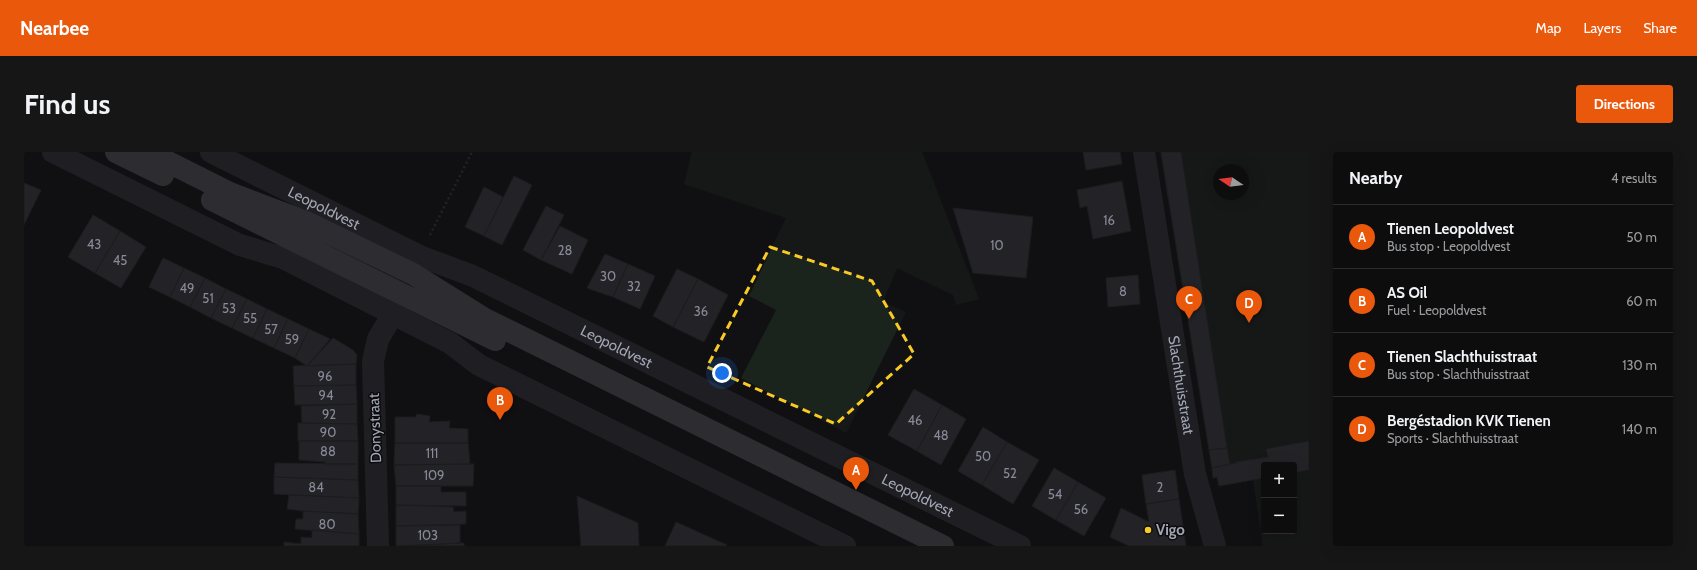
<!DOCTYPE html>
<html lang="en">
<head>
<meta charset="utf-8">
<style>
  body { margin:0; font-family:Cabin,sans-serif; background:#161617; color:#f1f3f6 }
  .controls { position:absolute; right:12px; bottom:12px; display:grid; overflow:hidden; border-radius:4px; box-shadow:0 4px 16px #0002 }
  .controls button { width:36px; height:36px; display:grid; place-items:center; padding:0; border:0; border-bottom:1px solid #2d2d2e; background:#0d0d0e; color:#f1f3f6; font:20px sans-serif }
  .compass { position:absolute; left:1189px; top:12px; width:36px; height:36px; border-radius:50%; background:#0d0d0e; box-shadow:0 4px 16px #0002; rotate:283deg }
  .you { position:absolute; left:698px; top:221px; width:14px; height:14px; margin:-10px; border:3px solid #fff; border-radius:50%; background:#1a73e8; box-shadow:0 0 0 6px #1a73e833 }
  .badge { display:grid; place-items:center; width:26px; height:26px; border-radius:50%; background:#ea580c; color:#fff; font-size:13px; font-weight:700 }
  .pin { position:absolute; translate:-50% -33px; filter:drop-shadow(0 1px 2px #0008) }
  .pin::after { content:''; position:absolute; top:21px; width:14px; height:12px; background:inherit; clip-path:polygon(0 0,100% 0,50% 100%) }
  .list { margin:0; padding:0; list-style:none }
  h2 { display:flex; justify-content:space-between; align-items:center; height:52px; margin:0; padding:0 16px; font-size:17px }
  h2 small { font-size:13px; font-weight:400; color:#9a9c9e }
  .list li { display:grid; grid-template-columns:26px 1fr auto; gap:12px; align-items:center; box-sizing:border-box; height:64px; padding:0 16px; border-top:1px solid #2d2d2e }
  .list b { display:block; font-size:15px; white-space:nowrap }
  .list p { margin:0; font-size:13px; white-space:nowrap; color:#9a9c9e }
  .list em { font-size:13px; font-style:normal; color:#9a9c9e }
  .map { position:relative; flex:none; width:1285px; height:394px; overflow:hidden; border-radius:4px }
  header { display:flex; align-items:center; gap:24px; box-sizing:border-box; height:56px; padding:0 20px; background:#ea580c; color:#fff }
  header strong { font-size:19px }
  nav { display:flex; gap:22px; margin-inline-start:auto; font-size:14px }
  .intro { display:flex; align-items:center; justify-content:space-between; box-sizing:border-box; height:96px; padding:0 24px }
  h1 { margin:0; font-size:28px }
  .button { padding:10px 18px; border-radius:4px; background:#ea580c; color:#fff; font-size:14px; font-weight:700 }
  main { display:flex; gap:24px; padding:0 24px }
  aside { flex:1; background:#0d0d0e; border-radius:4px; box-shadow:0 4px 16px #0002 }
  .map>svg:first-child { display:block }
</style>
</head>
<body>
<header>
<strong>Nearbee</strong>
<nav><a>Map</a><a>Layers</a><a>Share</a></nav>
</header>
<div class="intro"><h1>Find us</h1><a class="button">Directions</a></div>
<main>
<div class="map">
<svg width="1285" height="394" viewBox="0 0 1285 394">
  <rect width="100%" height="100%" fill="#111113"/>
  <path fill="#1b231d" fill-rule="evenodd" d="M 668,0 L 898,0 L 955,147 L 932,153 L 929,143 L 873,116 L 859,150 L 882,160 L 822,281 L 717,226 L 752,158 L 725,144 L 762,66 L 660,32 Z
    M 1136,0 L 1285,0 L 1285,301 L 1188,316 ZM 1195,18 L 1219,18 L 1219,42 L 1195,42 Z
    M 1285,319 L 1285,394 L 1239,394 L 1229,328 L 1240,326 L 1240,379 L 1270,379 L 1270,321 Z"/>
  <path fill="#3b3b40" stroke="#2b2b2f" d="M 1059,0 L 1096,0 L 1098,12 L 1062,18 Z
    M 1137,0 L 1157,0 L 1203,296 L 1185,298 Z
    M 490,24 L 508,33 L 478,93 L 460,84 Z
    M 1098,29 L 1107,79 L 1069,87 L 1063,54 L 1056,56 L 1053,38 Z
    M 0,31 L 17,38 L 0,73 Z
    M 460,35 L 479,45 L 460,84 L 441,75 Z
    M 522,54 L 540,63 L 517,108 L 499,98 Z
    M 929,56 L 1009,65 L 1002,126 L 949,121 Z
    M 69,63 L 96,79 L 71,121 L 44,105 Z
    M 536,74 L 564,88 L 548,122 L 517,108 Z
    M 96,79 L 122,95 L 97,136 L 71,121 Z
    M 581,102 L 604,112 L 589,145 L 563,136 Z
    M 139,106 L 160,116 L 146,145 L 125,135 Z
    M 604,112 L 631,124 L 616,157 L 589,145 Z
    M 160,116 L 181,126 L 166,155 L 146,145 Z
    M 653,117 L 674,127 L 649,175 L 629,164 Z
    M 1114,123 L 1116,152 L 1084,155 L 1082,126 Z
    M 181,126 L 202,137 L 187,166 L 166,155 Z
    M 674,127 L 704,143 L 680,190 L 649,175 Z
    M 202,137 L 223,147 L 208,176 L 187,166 Z
    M 223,147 L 243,157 L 229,186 L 208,176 Z
    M 243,157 L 264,167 L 250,196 L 229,186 Z
    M 264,167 L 285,177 L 271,206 L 250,196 Z
    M 285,177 L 306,187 L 283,214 L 271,206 Z
    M 309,186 L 329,198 L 333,203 L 332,212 L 283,214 Z
    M 332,212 L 332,233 L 270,234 L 269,214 Z
    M 332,233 L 333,252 L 271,253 L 270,234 Z
    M 890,237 L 918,253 L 893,299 L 864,283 Z
    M 333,252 L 333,272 L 278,271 L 277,254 Z
    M 918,253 L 942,267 L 917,313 L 893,299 Z
    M 393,262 L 406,264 L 405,270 L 426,269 L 425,276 L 444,277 L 444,291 L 371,291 L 371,265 L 392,265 Z
    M 274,271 L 333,272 L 334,289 L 274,289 Z
    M 959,275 L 983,290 L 958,333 L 934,319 Z
    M 275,289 L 334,289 L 334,312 L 301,312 L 301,310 L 275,308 Z
    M 1285,289 L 1285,318 L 1270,321 L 1270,313 L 1240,313 L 1240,326 L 1195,334 L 1193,325 L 1189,326 L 1188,316 L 1212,311 L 1212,310 L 1244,305 L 1242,297 Z
    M 983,290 L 1015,308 L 989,352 L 958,333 Z
    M 371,291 L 444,291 L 446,312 L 370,313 Z
    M 1203,296 L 1206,312 L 1188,316 L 1185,298 Z
    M 251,311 L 334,312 L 334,328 L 250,325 Z
    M 446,312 L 450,312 L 449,334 L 372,334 L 370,313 Z
    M 1030,316 L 1054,330 L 1032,368 L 1008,354 Z
    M 1151,318 L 1155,347 L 1122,352 L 1118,323 Z
    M 250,325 L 334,328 L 335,346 L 250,342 Z
    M 1054,330 L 1082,346 L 1060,384 L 1032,368 Z
    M 372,334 L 417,334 L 417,340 L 442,340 L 442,354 L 372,353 Z
    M 265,343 L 335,346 L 334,362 L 279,359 L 263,357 Z
    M 553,344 L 614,371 L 615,394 L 557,394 Z
    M 1155,347 L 1162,394 L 1105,394 L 1086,385 L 1097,356 L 1125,370 L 1122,352 Z
    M 372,353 L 429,355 L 430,360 L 442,359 L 442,372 L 372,374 Z
    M 279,359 L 334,362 L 335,382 L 271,377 L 272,367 L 279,367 Z
    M 652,370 L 703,393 L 702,394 L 641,394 Z
    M 436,373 L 436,391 L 372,394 L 372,374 Z
    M 288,378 L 335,382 L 335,394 L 260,394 L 260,390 L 277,392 L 277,385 L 288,386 Z
    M 436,391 L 440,391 L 440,394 L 388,394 Z"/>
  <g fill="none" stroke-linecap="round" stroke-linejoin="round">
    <path stroke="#38393f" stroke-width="2.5" stroke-dasharray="2 3" stroke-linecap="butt" d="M 406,83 L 448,0"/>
    <g stroke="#323238" stroke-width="22">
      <path d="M 29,0 L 216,93 L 259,106 L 426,191 L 455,213 L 821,394"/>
      <path id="s1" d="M 187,0 L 398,105 L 449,124 L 996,394"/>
      <path id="s2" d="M 1120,0 L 1171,322 L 1191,394"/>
      <path d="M 354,394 L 349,209 L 354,187 L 369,162"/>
    </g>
    <path stroke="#4e4f57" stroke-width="22" d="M 92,0 L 139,23
      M 124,0 L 206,41 L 282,70 L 389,122 L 461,167 L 919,394
      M 188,48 L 471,188"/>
  </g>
  <path d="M0 0H1285V394H0ZM 746,95 L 848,129 L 890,202 L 812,272 L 683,215 Z" fill="#111113" fill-opacity=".55" fill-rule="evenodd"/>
  <path fill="none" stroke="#f9ca23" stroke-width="3" stroke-dasharray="8 5" stroke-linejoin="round" d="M 746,95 L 848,129 L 890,202 L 812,272 L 683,215 Z"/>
  <circle fill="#f9ca23" stroke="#0c0c0e" stroke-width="1.5" cx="1124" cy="378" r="4"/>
  <g text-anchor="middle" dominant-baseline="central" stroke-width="3" stroke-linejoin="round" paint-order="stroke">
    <g font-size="13" fill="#888a97">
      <text x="1085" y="68">16</text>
      <text x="70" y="92">43</text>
      <text x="973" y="93">10</text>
      <text x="541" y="98">28</text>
      <text x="96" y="108">45</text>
      <text x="584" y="124">30</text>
      <text x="610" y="134">32</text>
      <text x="163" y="136">49</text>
      <text x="1099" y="139">8</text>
      <text x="184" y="146">51</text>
      <text x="205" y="156">53</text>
      <text x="677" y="159">36</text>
      <text x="226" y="166">55</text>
      <text x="247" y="177">57</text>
      <text x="268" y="187">59</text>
      <text x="301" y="224">96</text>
      <text x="302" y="243">94</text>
      <text x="305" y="262">92</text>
      <text x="891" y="268">46</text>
      <text x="304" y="280">90</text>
      <text x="917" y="283">48</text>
      <text x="304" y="299">88</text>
      <text x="408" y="301">111</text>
      <text x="959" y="304">50</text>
      <text x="986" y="321">52</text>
      <text x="410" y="323">109</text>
      <text x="292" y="335">84</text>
      <text x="1136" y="335">2</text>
      <text x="1031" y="342">54</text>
      <text x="1057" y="357">56</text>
      <text x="303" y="372">80</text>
      <text x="404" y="383">103</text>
    </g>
    <g font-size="15" fill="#a2a5b4" stroke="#0c0c0e">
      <text stroke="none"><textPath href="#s1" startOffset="126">Leopoldvest</textPath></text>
      <text stroke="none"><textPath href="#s1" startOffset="450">Leopoldvest</textPath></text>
      <text stroke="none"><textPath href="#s2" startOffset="236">Slachthuisstraat</textPath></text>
      <text transform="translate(351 276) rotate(-92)">Donystraat</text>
      <text stroke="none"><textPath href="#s1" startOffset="786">Leopoldvest</textPath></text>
    </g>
    <g font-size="15" font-weight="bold" fill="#a2a5b4" stroke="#0c0c0e" text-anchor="start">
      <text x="1132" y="378">Vigo</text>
    </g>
  </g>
</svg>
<div class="controls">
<button>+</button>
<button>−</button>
</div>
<svg class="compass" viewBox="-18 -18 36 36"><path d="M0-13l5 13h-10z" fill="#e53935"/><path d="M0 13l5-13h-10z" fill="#9a9c9e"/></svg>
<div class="you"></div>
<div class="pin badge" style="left:832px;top:338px">A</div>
<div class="pin badge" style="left:476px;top:268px">B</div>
<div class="pin badge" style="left:1165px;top:167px">C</div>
<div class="pin badge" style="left:1225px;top:171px">D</div>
</div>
<aside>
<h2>Nearby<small>4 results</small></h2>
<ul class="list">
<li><span class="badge">A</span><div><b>Tienen Leopoldvest</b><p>Bus stop · Leopoldvest</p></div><em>50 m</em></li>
<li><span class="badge">B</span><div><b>AS Oil</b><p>Fuel · Leopoldvest</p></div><em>60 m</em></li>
<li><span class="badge">C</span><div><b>Tienen Slachthuisstraat</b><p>Bus stop · Slachthuisstraat</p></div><em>130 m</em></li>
<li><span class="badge">D</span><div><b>Bergéstadion KVK Tienen</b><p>Sports · Slachthuisstraat</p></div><em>140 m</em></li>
</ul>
</aside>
</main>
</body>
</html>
